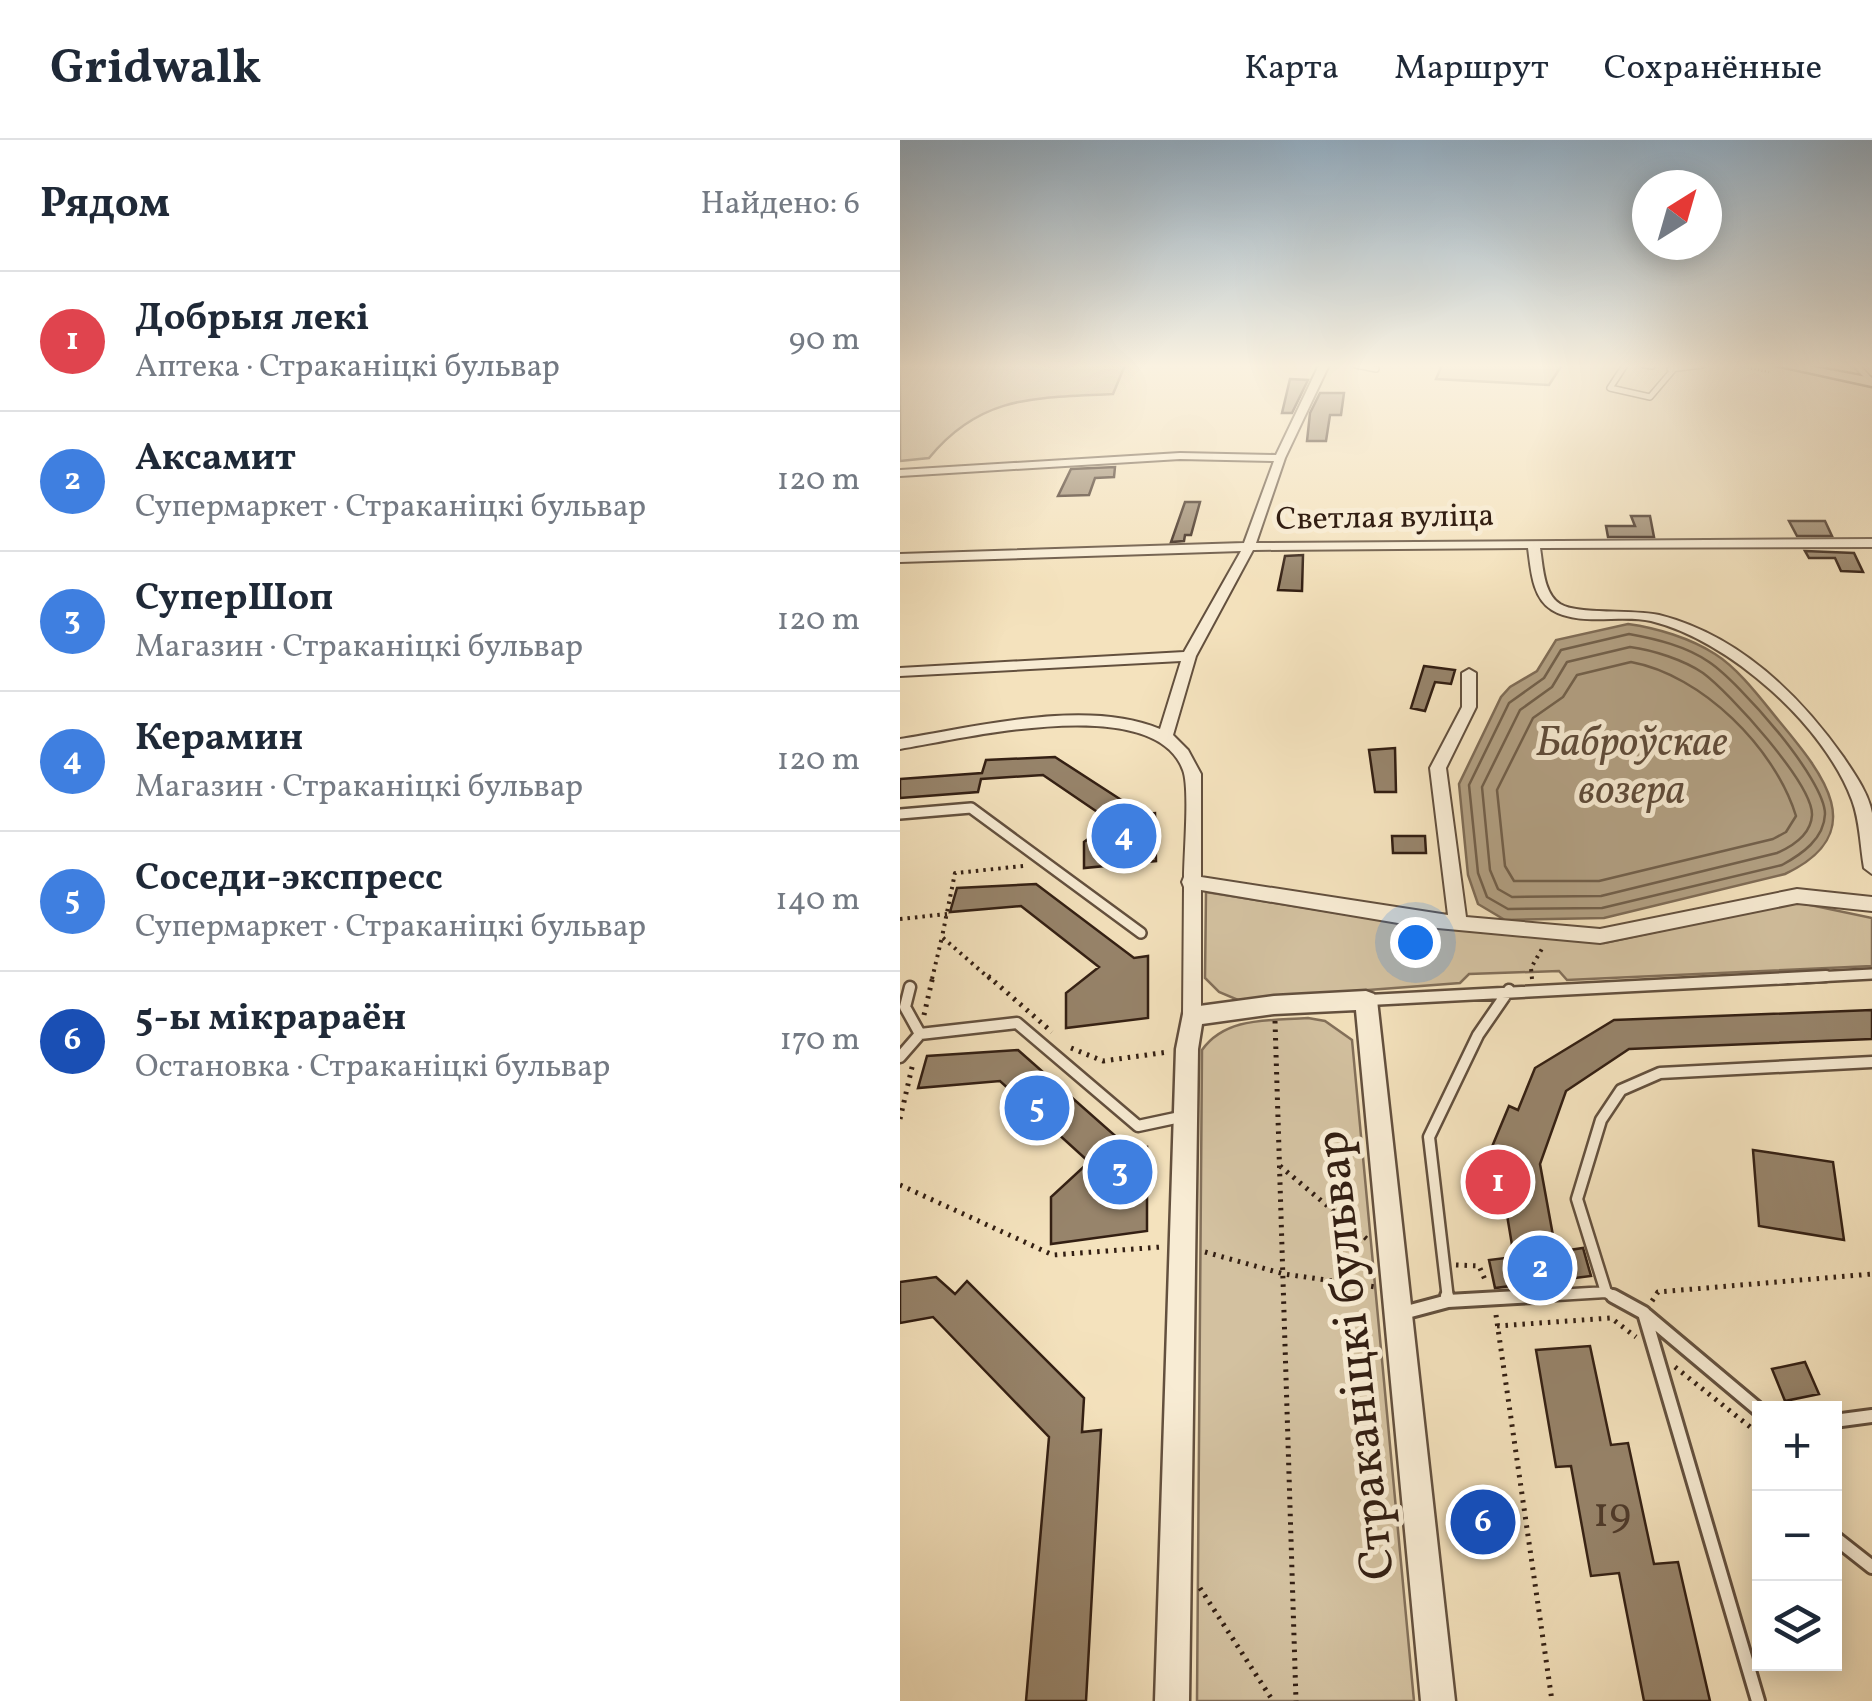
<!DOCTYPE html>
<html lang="ru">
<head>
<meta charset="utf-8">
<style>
  body { margin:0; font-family:Vollkorn,serif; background:#f6f6f7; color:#1f2937 }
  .controls { position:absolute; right:30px; bottom:30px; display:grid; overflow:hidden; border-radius:0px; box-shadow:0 5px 25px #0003 }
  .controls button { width:90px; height:90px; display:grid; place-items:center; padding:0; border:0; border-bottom:2px solid #e0e1e3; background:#fff; color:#1f2937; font:50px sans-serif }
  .compass { position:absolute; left:732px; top:30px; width:90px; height:90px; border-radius:50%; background:#fff; box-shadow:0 5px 25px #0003; rotate:37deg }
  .you { position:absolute; left:515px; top:802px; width:35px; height:35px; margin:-25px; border:8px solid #fff; border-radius:50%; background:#1a73e8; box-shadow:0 0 0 15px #1a73e833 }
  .badge { display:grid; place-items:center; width:65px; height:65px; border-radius:50%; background:#8f2418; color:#fff; font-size:32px; font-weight:700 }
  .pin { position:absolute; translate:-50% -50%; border:5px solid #fff; box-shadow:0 2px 10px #0006 }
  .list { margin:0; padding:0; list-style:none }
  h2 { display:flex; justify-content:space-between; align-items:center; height:130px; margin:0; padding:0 40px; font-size:42px }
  h2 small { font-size:32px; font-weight:400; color:#747a83 }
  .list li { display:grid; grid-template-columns:65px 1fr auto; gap:30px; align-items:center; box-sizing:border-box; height:140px; padding:0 40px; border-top:2px solid #e0e1e3 }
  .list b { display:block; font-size:38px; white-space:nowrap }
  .list p { margin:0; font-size:32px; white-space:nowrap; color:#747a83 }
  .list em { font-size:32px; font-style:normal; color:#747a83 }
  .icon { flex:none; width:55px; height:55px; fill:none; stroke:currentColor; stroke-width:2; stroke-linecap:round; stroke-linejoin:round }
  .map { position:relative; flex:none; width:972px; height:1561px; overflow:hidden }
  header { display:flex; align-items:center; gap:60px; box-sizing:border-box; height:140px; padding:0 50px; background:#fff; border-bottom:2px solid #e0e1e3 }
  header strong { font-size:48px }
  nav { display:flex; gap:55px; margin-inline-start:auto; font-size:35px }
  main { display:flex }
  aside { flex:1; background:#fff }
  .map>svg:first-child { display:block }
</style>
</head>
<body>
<header>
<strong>Gridwalk</strong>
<nav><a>Карта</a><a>Маршрут</a><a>Сохранённые</a></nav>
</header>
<main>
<aside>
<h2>Рядом<small>Найдено: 6</small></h2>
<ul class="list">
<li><span class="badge" style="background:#e0444e">1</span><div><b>Добрыя лекi</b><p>Аптека · Страканіцкі бульвар</p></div><em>90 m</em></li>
<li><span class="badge" style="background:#3f7fe0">2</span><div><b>Аксамит</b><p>Супермаркет · Страканіцкі бульвар</p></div><em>120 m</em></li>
<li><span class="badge" style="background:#3f7fe0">3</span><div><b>СуперШоп</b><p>Магазин · Страканіцкі бульвар</p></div><em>120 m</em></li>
<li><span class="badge" style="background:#3f7fe0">4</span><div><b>Керамин</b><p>Магазин · Страканіцкі бульвар</p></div><em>120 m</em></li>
<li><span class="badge" style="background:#3f7fe0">5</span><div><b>Соседи-экспресс</b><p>Супермаркет · Страканіцкі бульвар</p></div><em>140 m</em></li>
<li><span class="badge" style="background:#1a4fb4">6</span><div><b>5-ы мікрараён</b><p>Остановка · Страканіцкі бульвар</p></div><em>170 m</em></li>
</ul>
</aside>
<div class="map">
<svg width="972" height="1561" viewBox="0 0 972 1561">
  <rect width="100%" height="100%" fill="#f4e2bd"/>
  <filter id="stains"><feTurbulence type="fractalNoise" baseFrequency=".002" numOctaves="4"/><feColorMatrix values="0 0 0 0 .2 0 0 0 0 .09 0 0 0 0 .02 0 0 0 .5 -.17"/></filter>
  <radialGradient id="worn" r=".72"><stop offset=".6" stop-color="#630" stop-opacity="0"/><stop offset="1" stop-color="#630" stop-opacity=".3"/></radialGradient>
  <path fill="#d3c1a0" stroke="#83705a" stroke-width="2.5" d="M 0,225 L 225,225 L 213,254 C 137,258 81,254 29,318 L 0,321 Z
    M 542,225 L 662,225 L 649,245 L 536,239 Z
    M 306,752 L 525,787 L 704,803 L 896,762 L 972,778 L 972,826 L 667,840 L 659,831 L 569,834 L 560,843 L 338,860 L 319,852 L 305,838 Z
    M 408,878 L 425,881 L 452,900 L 514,1561 L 297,1561 L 302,910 C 326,876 370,881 408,878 Z"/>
  <path fill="#b2a083" stroke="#7f6c56" stroke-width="2.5" d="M 728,484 C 757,488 790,498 815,514 C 839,529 861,559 879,581 C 923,634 972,693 885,734 L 704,778 L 605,780 L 578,764 L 568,735 L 559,644 L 601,557 L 610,547 L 637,531 L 656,500 Z"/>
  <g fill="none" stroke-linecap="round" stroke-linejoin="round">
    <path stroke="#72604b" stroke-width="2.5" d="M 729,494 C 756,499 786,506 809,522 C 839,542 925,639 925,674 C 924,699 902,714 882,725 L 702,768 L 608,769 L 587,757 L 578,733 L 569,645 L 609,563 L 644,538 L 661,510 Z
      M 730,507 C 753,510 784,520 803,533 C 829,552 913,644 912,675 C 911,694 893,706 877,713 L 701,756 L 612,757 L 598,749 L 590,730 L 582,647 L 620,570 L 652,547 L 667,522 Z
      M 731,522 C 802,535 875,608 896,676 L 886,692 L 873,699 L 699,741 L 614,741 L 605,726 L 597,650 L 633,578 L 663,557 L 677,535 Z"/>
  </g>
  <path fill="#97846b" stroke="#331f13" stroke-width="2.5" d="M 390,239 L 408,240 L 392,273 L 382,273 Z
    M 420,253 L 444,253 L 441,275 L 430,275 L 426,301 L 407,301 L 410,273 Z
    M 215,327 L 214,337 L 195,338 L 189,355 L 158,356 L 171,329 Z
    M 285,362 L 300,362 L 291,395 L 285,395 L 284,401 L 271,402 Z
    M 731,376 L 750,376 L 754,397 L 708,397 L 706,386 L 735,386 Z
    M 889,381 L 925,381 L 932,396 L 897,396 Z
    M 905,411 L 954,413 L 963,432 L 941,431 L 935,418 L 909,418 Z
    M 403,415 L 402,451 L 378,450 L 385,416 Z
    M 524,526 L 555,530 L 551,544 L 535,542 L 525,571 L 511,568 Z
    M 495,608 L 496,652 L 475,652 L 469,610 Z
    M 155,617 L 243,674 L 255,673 L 256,721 L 184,728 L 184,702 L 212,682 L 143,635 L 81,639 L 78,652 L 0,658 L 0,639 L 82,633 L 86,620 Z
    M 492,696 L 525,696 L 526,713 L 493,713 Z
    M 136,744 L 234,818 L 248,816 L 248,878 L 166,888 L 166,853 L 199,827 L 121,766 L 50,772 L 57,748 Z
    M 972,870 L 972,899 L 729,909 L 666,951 L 640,1024 L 656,1112 L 683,1108 L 691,1136 L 595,1148 L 589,1120 L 614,1117 L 606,1069 L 596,1071 L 589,1014 L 609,966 L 618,970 L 635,928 L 714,880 Z
    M 118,910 L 230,1009 L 247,1007 L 247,1091 L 151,1104 L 151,1057 L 189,1022 L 100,941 L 18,948 L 27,916 Z
    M 853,1010 L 933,1022 L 944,1100 L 859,1086 Z
    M 36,1137 L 55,1154 L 67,1141 L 184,1258 L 182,1292 L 201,1290 L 186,1561 L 126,1561 L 149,1297 L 33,1177 L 0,1183 L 0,1142 Z
    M 690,1206 L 711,1305 L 728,1303 L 754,1424 L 778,1422 L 810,1561 L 744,1561 L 719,1433 L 691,1436 L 671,1326 L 656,1327 L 636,1210 Z
    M 905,1222 L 919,1254 L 885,1261 L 872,1229 Z"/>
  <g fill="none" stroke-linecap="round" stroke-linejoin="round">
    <defs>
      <path id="service-far3" d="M 456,225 L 476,229
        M 725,225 L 710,248 L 750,257 L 773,230
        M 744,225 L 752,226
        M 956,225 L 972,242
        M 770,229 L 802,225"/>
      <path id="service-far2" d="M 0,674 L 71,668 L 241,793
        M 878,839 L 972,834"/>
      <path id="service-far1" d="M 469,860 L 926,836
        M 20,894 L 117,883 L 238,986 L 285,976
        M 0,917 L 20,894 L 5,867 L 10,847
        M 706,1152 L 677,1059 L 701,980 L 721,950 L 760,933 L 972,922
        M 548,1159 L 529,997 L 578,895 L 609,850
        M 590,1159 L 706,1152 L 718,1159"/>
      <path id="service" d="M 547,1156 L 548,1161
        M 713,1156 L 744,1173 L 858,1561
        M 503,1173 L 548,1161 L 634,1156
        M 746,1175 L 859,1270
        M 934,1281 L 972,1276
        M 934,1397 L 972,1427"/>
      <path id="minor" d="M 419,225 L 429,225 L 385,318 L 356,403 L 972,399 L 972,407 L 640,408 C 643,425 643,453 660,464 C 678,475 733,469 759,475 C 838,495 898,553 944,618 C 954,633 969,654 972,673 C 972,692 972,714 972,734 L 964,728 C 960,705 960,681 952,660 C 924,585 829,500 751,481 C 720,474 680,487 652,470 C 632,458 631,429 628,408 L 353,410 L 296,516 L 273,595 L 288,610 L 301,634 L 301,737 L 548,775 L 530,628 L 562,567 L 562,533 L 569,529 L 576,533 L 576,567 L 546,628 L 566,777 L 700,789 L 897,749 L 972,757 L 972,771 L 897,763 L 700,803 L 516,786 L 301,750 L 301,876 L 299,882 L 292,884 L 285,882 L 283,876 L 284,747 L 282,742 L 284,737 C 284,714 290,647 283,630 C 254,551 62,599 0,609 L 0,599 C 76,587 187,558 260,589 L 281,521 L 0,536 L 0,528 L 284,512 L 341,411 L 0,422 L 0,414 L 344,403 L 374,321 L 280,319 L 0,336 L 0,330 L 280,313 L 376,315 Z"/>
      <path id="tertiary" d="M 466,851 L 474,854 L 477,860 L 555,1561 L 521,1561 L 456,870 L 374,874 L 302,884 L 298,909 L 289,1561 L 255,1561 L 276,909 L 284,869 L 292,867 L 374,856 Z"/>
      <path id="secondary" d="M 876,225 L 902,225 L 972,238 L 972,246 Z"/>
    </defs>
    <use href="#service-far3" stroke="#63503e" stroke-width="8"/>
    <use href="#service-far2" stroke="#63503e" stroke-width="14"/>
    <use href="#service-far1" stroke="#63503e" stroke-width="15"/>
    <use href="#service" stroke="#63503e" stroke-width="18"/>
    <use href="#minor" stroke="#63503e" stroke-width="4"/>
    <use href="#tertiary" stroke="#63503e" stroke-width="5"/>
    <use href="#secondary" stroke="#331f13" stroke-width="5"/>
    <path stroke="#331f13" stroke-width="2.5" stroke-dasharray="1 2.5" stroke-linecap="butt" d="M 834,225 L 869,232"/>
    <path stroke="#331f13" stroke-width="4" stroke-dasharray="2.5 5" stroke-linecap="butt" d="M 0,779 L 47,774
      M 32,839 L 42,797
      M 90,839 L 42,797 L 55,733 L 124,726
      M 632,839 L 631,828 L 643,807"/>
    <path stroke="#331f13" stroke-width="5" stroke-dasharray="2.5 6" stroke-linecap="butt" d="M 88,836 L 152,892
      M 24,875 L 33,836
      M 375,881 L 396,1561
      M 171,908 L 203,921 L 268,912
      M 0,979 L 13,923
      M 380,1026 L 468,1100
      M 0,1045 L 153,1115 L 261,1107
      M 305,1112 L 384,1134 L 476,1147
      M 556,1125 L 579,1126 L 586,1142
      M 752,1161 L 758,1152 L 972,1134
      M 596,1175 L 652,1561
      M 597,1186 L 711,1178 L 736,1197
      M 775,1227 L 859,1294
      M 300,1448 L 373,1561"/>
    <use href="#service-far3" stroke="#f8ecd4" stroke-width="5"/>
    <use href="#service-far2" stroke="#f8ecd4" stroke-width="9"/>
    <use href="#service-far1" stroke="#f8ecd4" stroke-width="10"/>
    <use href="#service" stroke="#f8ecd4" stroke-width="12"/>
    <use href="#minor" fill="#f8ecd4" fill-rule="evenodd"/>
    <use href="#tertiary" fill="#f8ecd4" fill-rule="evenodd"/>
    <use href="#secondary" fill="#f8ecd4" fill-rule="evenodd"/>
  </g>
  <linearGradient id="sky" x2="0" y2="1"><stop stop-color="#92acc0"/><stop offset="0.51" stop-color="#faf2e1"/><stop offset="1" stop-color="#faf2e1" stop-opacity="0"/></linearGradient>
  <rect width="972" height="443" fill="url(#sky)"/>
  <g text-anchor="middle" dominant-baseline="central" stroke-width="10" stroke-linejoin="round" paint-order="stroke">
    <g font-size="32" fill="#331f13" stroke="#f8ecd4">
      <text transform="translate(485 379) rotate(-1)">Светлая вуліца</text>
    </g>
    <g font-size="42" font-style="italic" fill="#5f4c3a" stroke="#f8ecd4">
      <text x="732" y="604">Баброўскае<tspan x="732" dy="48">возера</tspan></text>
    </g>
    <g font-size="42" fill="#4c3829">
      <text x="712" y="1375">19</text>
    </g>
    <g font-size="48" fill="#331f13" stroke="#f8ecd4">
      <text transform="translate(457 1215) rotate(-96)">Страканіцкі бульвар</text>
    </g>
  </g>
  <rect width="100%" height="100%" filter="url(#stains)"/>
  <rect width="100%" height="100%" fill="url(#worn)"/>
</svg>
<div class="controls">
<button>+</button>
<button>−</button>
<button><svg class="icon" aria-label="layers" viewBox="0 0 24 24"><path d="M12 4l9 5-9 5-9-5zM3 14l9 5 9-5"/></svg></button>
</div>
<svg class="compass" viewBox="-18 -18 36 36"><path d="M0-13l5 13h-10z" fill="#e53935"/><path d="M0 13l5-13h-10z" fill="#747a83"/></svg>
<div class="you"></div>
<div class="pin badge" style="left:598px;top:1042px;background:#e0444e">1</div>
<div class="pin badge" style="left:640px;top:1128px;background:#3f7fe0">2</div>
<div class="pin badge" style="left:220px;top:1032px;background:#3f7fe0">3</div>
<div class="pin badge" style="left:224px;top:696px;background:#3f7fe0">4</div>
<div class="pin badge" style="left:137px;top:968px;background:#3f7fe0">5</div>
<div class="pin badge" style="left:583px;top:1382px;background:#1a4fb4">6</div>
</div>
</main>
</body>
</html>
